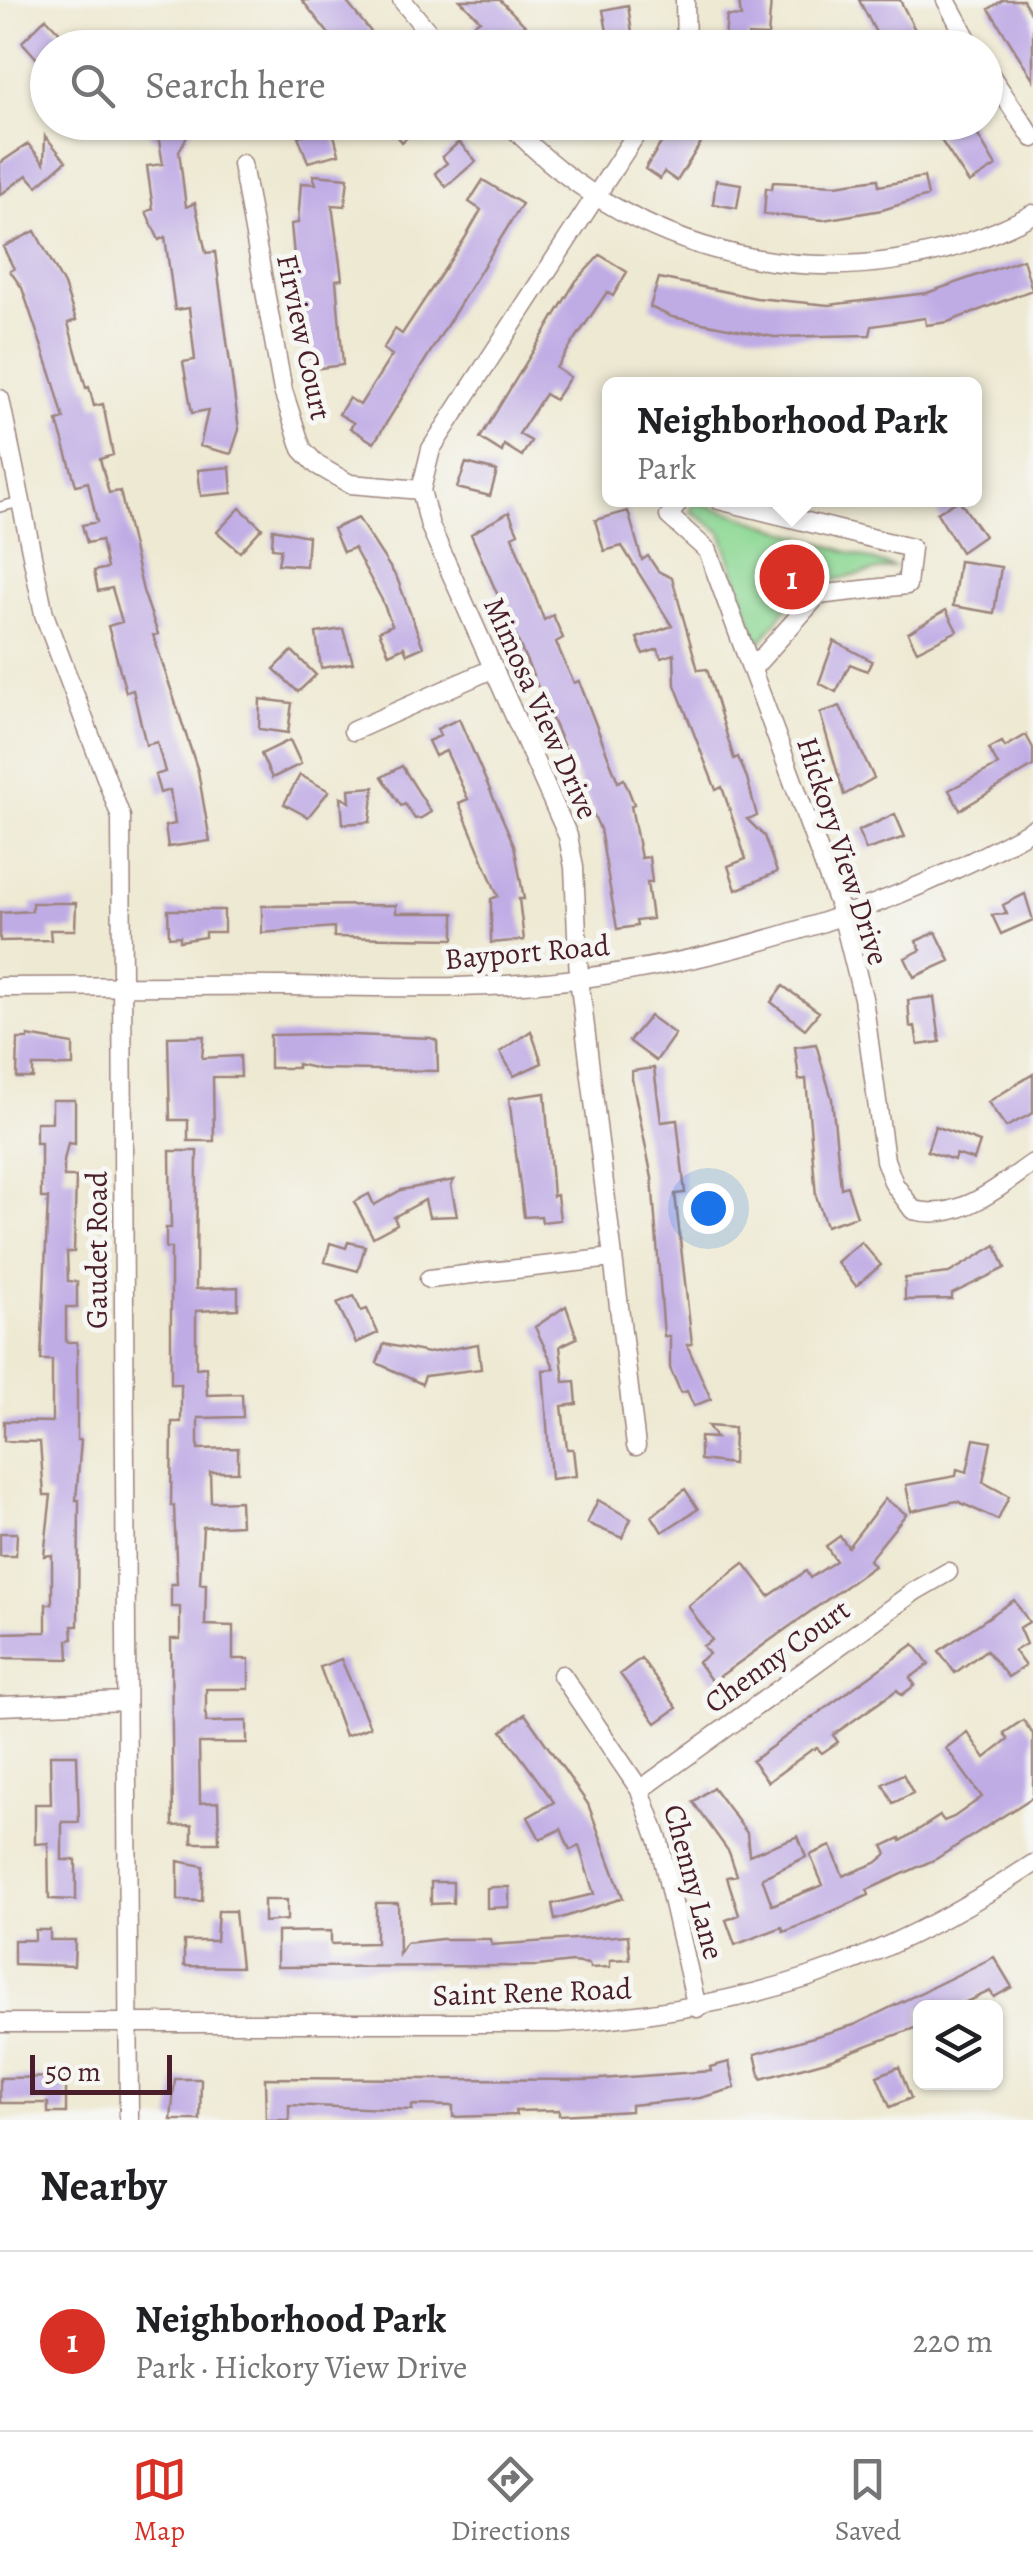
<!DOCTYPE html>
<html lang="en">
<head>
<meta charset="utf-8">
<style>
  body { margin:0; font-family:Alegreya,serif; background:#f6f6f6; color:#202124 }
  .controls { position:absolute; right:30px; bottom:30px; display:grid; overflow:hidden; border-radius:15px; box-shadow:0 2px 8px #0004 }
  .controls button { width:90px; height:90px; display:grid; place-items:center; padding:0; border:0; border-bottom:2px solid #e0e0e0; background:#fff; color:#202124; font:50px sans-serif }
  .scale { position:absolute; left:30px; bottom:25px; width:142px; box-sizing:border-box; padding-left:10px; border:5px solid #4a1f2b; border-top:0; font-size:28px; line-height:35px; white-space:nowrap; color:#4a1f2b; -webkit-text-stroke:8px #f6f6f2; paint-order:stroke }
  .you { position:absolute; left:708px; top:1208px; width:35px; height:35px; margin:-25px; border:8px solid #fff; border-radius:50%; background:#1a73e8; box-shadow:0 0 0 15px #1a73e833 }
  .badge { display:grid; place-items:center; width:65px; height:65px; border-radius:50%; background:#d93025; color:#fff; font-size:32px; font-weight:700 }
  .pin { position:absolute; translate:-50% -50%; border:5px solid #fff; box-shadow:0 2px 10px #0006 }
  .popup { position:absolute; left:602px; top:377px; width:380px; height:130px; box-sizing:border-box; display:grid; place-content:center; border-radius:15px; background:#fff; filter:drop-shadow(0 2px 8px #0005); font-size:32px; white-space:nowrap; color:#757577 }
  .popup b { font-size:38px; color:#202124 }
  .popup::after { content:''; position:absolute; left:50%; top:100%; margin-left:-20px; border:20px solid transparent; border-top-color:#fff }
  .list { margin:0; padding:0; list-style:none }
  h2 { display:flex; justify-content:space-between; align-items:center; height:130px; margin:0; padding:0 40px; font-size:42px }
  h2 small { font-size:32px; font-weight:400; color:#757577 }
  .list li { display:grid; grid-template-columns:65px 1fr auto; gap:30px; align-items:center; box-sizing:border-box; height:180px; padding:0 40px; border-top:2px solid #e0e0e0 }
  .list b { display:block; font-size:38px; white-space:nowrap }
  .list p { margin:0; font-size:32px; white-space:nowrap; color:#757577 }
  .list em { font-size:32px; font-style:normal; color:#757577 }
  .icon { flex:none; width:55px; height:55px; fill:none; stroke:currentColor; stroke-width:2; stroke-linecap:round; stroke-linejoin:round }
  .map { position:relative; flex:none; width:1033px; height:2120px; overflow:hidden }
  .search { position:absolute; background:#fff; box-shadow:0 2px 8px #0004; left:30px; right:30px; top:30px; height:110px; display:flex; align-items:center; gap:25px; box-sizing:border-box; padding:0 35px; border-radius:55px; color:#757577; font-size:38px }
  .sheet { height:310px; background:#fff }
  nav { display:flex; justify-content:space-around; align-items:center; box-sizing:border-box; height:140px; border-top:2px solid #e0e0e0; background:#fff; font-size:28px; color:#757577 }
  nav a { display:grid; justify-items:center; gap:5px }
  nav .on { color:#d93025 }
  .map>svg:first-child { display:block }
</style>
</head>
<body>
<div class="map">
<svg width="1033" height="2120" viewBox="0 0 1033 2120">
  <rect width="100%" height="100%" fill="#f6f6f2"/>
  <filter id="ink" filterUnits="userSpaceOnUse"><feTurbulence type="fractalNoise" baseFrequency=".01" numOctaves="2"/><feDisplacementMap in="SourceGraphic" scale="20" xChannelSelector="R" yChannelSelector="G"/><feConvolveMatrix kernelMatrix="1 2 1 2 8 2 1 2 1" color-interpolation-filters="sRGB"/></filter>
  <filter id="wash" filterUnits="userSpaceOnUse"><feTurbulence type="fractalNoise" baseFrequency=".0048" numOctaves="4" result="noise"/><feDisplacementMap in="SourceGraphic" scale="40" xChannelSelector="R" yChannelSelector="G"/><feGaussianBlur stdDeviation="2.25" result="paint"/><feColorMatrix in="noise" values="0 0 0 0 0 0 0 0 0 0 0 0 0 0 0 0 0 1.4 0 .05"/><feComposite in="paint" operator="in"/></filter>
  <g filter="url(#wash)">
    <rect width="100%" height="100%" fill="#eee9d2"/>
    <path fill="#8dd894" stroke="#6c7c60" stroke-width="2.5" d="M 695,501 L 893,567 L 802,587 L 759,644 L 721,532 L 691,511 Z"/>
    <g id="blocks">
      <path fill="#c0ace5" d="M 302,0 L 345,0 L 384,48 L 340,48 Z
        M 460,0 L 500,0 L 547,48 L 496,48 L 474,24 L 480,20 Z
        M 739,0 L 771,0 L 768,36 L 748,35 L 748,42 L 725,40 L 727,16 L 741,17 Z
        M 859,0 L 900,0 L 924,48 L 884,48 Z
        M 1003,0 L 1023,0 L 1033,17 L 1033,79 L 989,9 Z
        M 628,5 L 632,33 L 627,34 L 629,48 L 610,48 L 603,10 Z
        M 46,18 L 63,36 L 39,61 L 22,42 Z
        M 156,122 L 195,122 L 179,151 L 186,207 L 195,203 L 206,253 L 215,252 L 239,430 L 231,454 L 200,446 L 208,410 L 192,413 L 183,362 L 195,360 L 189,308 L 175,310 L 165,237 L 159,240 L 146,212 L 153,209 L 147,166 L 163,164 L 159,141 L 149,136 Z
        M 386,122 L 425,122 L 402,142 Z
        M 674,122 L 714,122 L 677,181 L 664,172 L 660,179 L 645,169 Z
        M 929,122 L 970,122 L 996,166 L 969,183 Z
        M 332,127 L 339,154 L 308,162 L 298,136 Z
        M 45,136 L 66,161 L 37,186 L 27,175 L 0,195 L 0,163 L 28,144 L 44,163 Z
        M 459,142 L 476,161 L 446,187 L 435,173 L 447,163 L 442,157 Z
        M 313,175 L 348,178 L 345,206 L 332,205 L 342,279 L 336,280 L 343,365 L 313,369 L 299,311 L 291,224 L 298,223 L 301,183 L 316,184 Z
        M 924,177 L 928,196 L 882,210 L 823,220 L 764,214 L 766,188 L 772,189 L 773,182 L 836,185 L 878,179 L 879,186 Z
        M 483,180 L 522,204 L 374,443 L 350,428 L 354,423 L 339,414 L 349,398 L 360,405 L 392,355 L 383,349 L 395,329 L 402,334 L 465,238 L 481,210 L 469,202 Z
        M 716,180 L 741,184 L 737,208 L 713,204 Z
        M 35,231 L 64,285 L 76,320 L 68,323 L 86,388 L 89,387 L 94,406 L 103,404 L 113,455 L 100,459 L 109,493 L 120,491 L 143,591 L 158,634 L 153,635 L 198,771 L 210,841 L 168,847 L 165,826 L 175,824 L 170,790 L 160,793 L 155,775 L 165,772 L 157,742 L 146,745 L 133,690 L 126,692 L 121,674 L 108,626 L 122,622 L 112,588 L 98,591 L 94,571 L 107,568 L 101,540 L 87,543 L 82,525 L 97,522 L 88,482 L 76,485 L 57,421 L 64,419 L 53,380 L 22,288 L 10,271 L 14,269 L 3,247 Z
        M 600,255 L 627,272 L 613,296 L 607,292 L 556,368 L 570,377 L 555,400 L 545,394 L 519,434 L 531,441 L 522,456 L 504,445 L 502,452 L 480,438 L 576,281 Z
        M 1023,259 L 1032,290 L 948,322 L 926,325 L 925,318 L 872,326 L 870,335 L 774,337 L 672,317 L 650,307 L 659,278 L 756,298 L 829,305 L 927,293 Z
        M 466,463 L 497,471 L 490,496 L 457,488 Z
        M 230,467 L 232,493 L 201,496 L 198,470 Z
        M 959,500 L 984,536 L 961,552 L 937,513 Z
        M 240,508 L 262,528 L 240,552 L 217,532 Z
        M 628,511 L 642,560 L 648,556 L 658,571 L 672,578 L 698,670 L 707,669 L 734,759 L 738,757 L 747,778 L 757,816 L 747,819 L 764,836 L 777,872 L 736,890 L 728,866 L 746,859 L 722,787 L 716,790 L 675,685 L 674,654 L 661,658 L 658,649 L 643,654 L 637,638 L 672,626 L 622,546 L 604,551 L 595,520 Z
        M 509,512 L 518,533 L 512,536 L 544,620 L 553,615 L 563,638 L 556,642 L 567,668 L 574,683 L 579,681 L 618,782 L 624,779 L 634,804 L 631,806 L 641,858 L 649,857 L 652,882 L 647,882 L 652,919 L 636,921 L 637,926 L 617,929 L 600,829 L 471,534 Z
        M 358,518 L 397,578 L 423,647 L 407,654 L 404,647 L 389,654 L 379,631 L 392,625 L 382,600 L 354,548 L 343,552 L 333,529 Z
        M 273,529 L 308,536 L 306,566 L 278,564 L 281,549 L 272,548 Z
        M 959,561 L 1001,567 L 994,613 L 953,606 Z
        M 946,610 L 957,631 L 917,651 L 908,633 Z
        M 343,629 L 353,663 L 321,668 L 316,633 Z
        M 834,641 L 872,661 L 867,671 L 850,664 L 836,692 L 819,683 Z
        M 292,651 L 316,675 L 298,692 L 274,669 Z
        M 260,699 L 292,703 L 288,733 L 259,729 Z
        M 840,706 L 874,778 L 844,795 L 820,713 Z
        M 459,719 L 514,845 L 524,899 L 519,899 L 524,940 L 491,943 L 491,899 L 498,896 L 459,803 L 468,799 L 446,751 L 435,756 L 428,741 L 440,736 L 437,729 Z
        M 1026,735 L 1033,748 L 1033,766 L 960,810 L 949,790 L 998,765 L 989,749 L 1002,742 L 1005,747 Z
        M 290,740 L 301,764 L 272,778 L 261,754 Z
        M 402,766 L 431,812 L 421,818 L 415,819 L 405,804 L 401,806 L 382,777 Z
        M 300,775 L 329,791 L 308,817 L 284,804 Z
        M 374,787 L 370,822 L 343,824 L 341,797 L 350,802 L 349,789 Z
        M 895,814 L 905,837 L 866,850 L 858,831 Z
        M 1025,894 L 1033,920 L 1001,934 L 992,915 L 1007,914 L 1003,905 Z
        M 32,903 L 76,903 L 75,930 L 50,930 L 51,940 L 0,941 L 0,913 L 32,911 Z
        M 396,905 L 396,913 L 454,913 L 454,939 L 334,937 L 334,927 L 262,933 L 262,906 Z
        M 168,910 L 224,910 L 224,932 L 205,932 L 205,937 L 180,941 L 180,936 L 169,937 Z
        M 936,932 L 950,961 L 914,977 L 905,958 L 921,950 L 916,941 Z
        M 783,986 L 819,1012 L 805,1029 L 771,1002 Z
        M 934,997 L 940,1042 L 918,1045 L 915,1026 L 910,1027 L 908,1000 Z
        M 650,1016 L 675,1034 L 656,1061 L 629,1041 Z
        M 531,1031 L 542,1063 L 514,1076 L 500,1052 Z
        M 326,1034 L 431,1038 L 437,1041 L 438,1071 L 319,1069 L 297,1064 L 297,1068 L 270,1068 L 270,1035 Z
        M 28,1036 L 73,1044 L 73,1066 L 33,1066 L 33,1078 L 17,1078 L 18,1039 L 28,1039 Z
        M 204,1036 L 202,1058 L 240,1056 L 241,1077 L 213,1077 L 214,1141 L 188,1141 L 188,1120 L 170,1120 L 168,1037 Z
        M 816,1044 L 832,1099 L 841,1188 L 847,1186 L 857,1216 L 826,1226 L 816,1196 L 806,1079 L 799,1080 L 795,1047 Z
        M 654,1068 L 661,1122 L 677,1120 L 685,1193 L 675,1194 L 692,1344 L 687,1345 L 711,1399 L 694,1406 L 687,1391 L 681,1393 L 670,1368 L 670,1336 L 664,1336 L 652,1178 L 632,1079 L 632,1071 Z
        M 1033,1074 L 1033,1113 L 1006,1127 L 988,1102 Z
        M 545,1093 L 553,1196 L 557,1195 L 560,1220 L 542,1222 L 541,1216 L 524,1217 L 509,1098 Z
        M 52,1100 L 75,1100 L 75,1144 L 68,1143 L 64,1161 L 64,1177 L 76,1177 L 74,1252 L 67,1252 L 68,1281 L 77,1282 L 77,1307 L 66,1307 L 66,1342 L 77,1342 L 77,1440 L 81,1440 L 76,1500 L 79,1500 L 78,1626 L 72,1626 L 73,1639 L 68,1640 L 69,1659 L 0,1658 L 0,1633 L 46,1632 L 46,1604 L 52,1604 L 52,1555 L 44,1556 L 51,1495 L 44,1495 L 40,1442 L 4,1441 L 4,1421 L 52,1422 L 52,1360 L 41,1360 L 48,1198 L 41,1198 L 41,1143 L 36,1143 L 36,1122 L 52,1122 Z
        M 935,1126 L 980,1142 L 974,1160 L 956,1154 L 954,1160 L 927,1151 Z
        M 170,1151 L 197,1151 L 196,1289 L 238,1287 L 238,1309 L 196,1311 L 196,1368 L 206,1367 L 207,1395 L 242,1394 L 243,1417 L 198,1418 L 198,1449 L 238,1448 L 238,1472 L 210,1472 L 211,1502 L 240,1501 L 241,1525 L 203,1527 L 200,1584 L 206,1584 L 205,1625 L 233,1626 L 233,1659 L 249,1659 L 249,1689 L 206,1689 L 206,1722 L 247,1721 L 247,1743 L 199,1743 L 200,1803 L 218,1802 L 219,1843 L 192,1843 L 192,1825 L 173,1826 L 171,1639 L 180,1639 L 180,1607 L 171,1607 L 171,1584 L 177,1584 L 174,1506 L 171,1506 L 172,1422 L 181,1422 L 181,1384 L 171,1384 L 171,1248 L 166,1248 L 166,1228 L 171,1228 Z
        M 454,1180 L 451,1185 L 457,1216 L 429,1217 L 425,1200 L 394,1217 L 397,1224 L 373,1237 L 354,1202 L 369,1194 L 374,1205 L 401,1190 Z
        M 348,1242 L 365,1246 L 358,1271 L 325,1262 L 330,1243 L 346,1248 Z
        M 861,1242 L 881,1265 L 856,1286 L 837,1262 Z
        M 996,1245 L 1005,1268 L 952,1294 L 952,1299 L 905,1300 L 905,1278 L 949,1273 Z
        M 354,1296 L 361,1311 L 367,1309 L 378,1333 L 356,1343 L 337,1303 Z
        M 566,1306 L 577,1338 L 560,1346 L 564,1382 L 575,1381 L 577,1404 L 562,1406 L 567,1449 L 573,1449 L 576,1476 L 551,1479 L 543,1370 L 555,1369 L 535,1327 Z
        M 384,1344 L 428,1353 L 478,1344 L 481,1369 L 425,1376 L 422,1384 L 377,1363 Z
        M 708,1426 L 734,1428 L 733,1464 L 700,1460 L 700,1437 L 716,1438 Z
        M 974,1439 L 991,1442 L 983,1482 L 1009,1496 L 998,1520 L 957,1501 L 911,1511 L 906,1485 L 956,1476 L 957,1469 L 967,1472 Z
        M 685,1489 L 698,1509 L 662,1532 L 652,1516 Z
        M 885,1499 L 906,1514 L 869,1560 L 874,1566 L 712,1682 L 698,1662 L 709,1654 L 703,1646 L 712,1640 L 688,1606 L 744,1563 L 769,1596 L 806,1571 L 810,1578 L 836,1561 L 826,1546 L 840,1536 L 848,1547 Z
        M 598,1500 L 631,1519 L 622,1538 L 587,1523 Z
        M 0,1533 L 17,1533 L 16,1556 L 0,1556 Z
        M 1014,1600 L 1029,1622 L 1019,1628 L 1026,1644 L 1014,1651 L 1025,1666 L 1008,1677 L 986,1650 L 955,1673 L 939,1651 Z
        M 914,1644 L 929,1664 L 910,1678 L 915,1685 L 902,1695 L 897,1690 L 833,1735 L 838,1742 L 822,1753 L 817,1748 L 811,1750 L 768,1782 L 752,1761 Z
        M 641,1658 L 677,1708 L 656,1723 L 620,1674 Z
        M 341,1659 L 370,1727 L 345,1736 L 320,1667 Z
        M 525,1714 L 588,1804 L 623,1898 L 555,1920 L 552,1904 L 594,1894 L 579,1846 L 570,1850 L 561,1829 L 540,1839 L 528,1817 L 554,1802 L 502,1731 Z
        M 1023,1720 L 1033,1734 L 1033,1797 L 936,1859 L 867,1890 L 869,1895 L 804,1924 L 784,1932 L 782,1927 L 735,1945 L 726,1920 L 739,1915 L 727,1877 L 737,1875 L 729,1852 L 693,1802 L 713,1787 L 747,1833 L 749,1855 L 798,1836 L 806,1857 L 762,1878 L 772,1905 L 823,1885 L 810,1855 L 831,1846 L 843,1876 L 876,1863 L 887,1854 L 883,1846 L 900,1838 L 901,1841 L 940,1816 L 944,1821 L 954,1817 L 982,1797 L 946,1748 L 967,1732 L 985,1758 L 1008,1740 L 1004,1733 Z
        M 50,1755 L 77,1755 L 79,1822 L 62,1822 L 62,1860 L 76,1860 L 76,1900 L 49,1899 L 48,1843 L 35,1844 L 35,1804 L 51,1804 Z
        M 903,1774 L 913,1793 L 893,1803 L 883,1784 Z
        M 178,1861 L 203,1866 L 202,1901 L 178,1900 Z
        M 431,1882 L 453,1882 L 453,1903 L 431,1904 Z
        M 495,1887 L 509,1887 L 509,1907 L 487,1908 L 487,1888 Z
        M 264,1900 L 287,1900 L 287,1920 L 264,1922 Z
        M 376,1903 L 398,1903 L 399,1954 L 406,1943 L 442,1939 L 491,1939 L 492,1945 L 628,1935 L 630,1959 L 610,1960 L 610,1967 L 590,1968 L 589,1964 L 572,1962 L 538,1966 L 277,1967 L 277,1932 L 331,1931 L 331,1944 L 376,1943 Z
        M 218,1911 L 235,1911 L 241,1967 L 184,1966 L 184,1941 L 216,1941 Z
        M 35,1930 L 50,1930 L 50,1940 L 75,1940 L 74,1966 L 14,1964 L 14,1940 L 35,1940 Z
        M 994,1957 L 1012,1987 L 994,1997 L 990,1991 L 953,2008 L 920,2008 L 920,2026 L 826,2061 L 761,2079 L 755,2054 L 854,2025 Z
        M 729,2062 L 735,2088 L 700,2098 L 631,2105 L 631,2111 L 559,2115 L 559,2110 L 515,2111 L 516,2115 L 453,2117 L 453,2106 L 412,2105 L 412,2110 L 289,2105 L 289,2120 L 266,2120 L 265,2078 L 587,2080 L 711,2071 L 710,2067 Z
        M 899,2067 L 911,2098 L 890,2107 L 877,2076 Z
        M 66,2077 L 66,2113 L 48,2113 L 48,2103 L 0,2103 L 0,2078 Z
        M 175,2079 L 201,2079 L 200,2120 L 171,2120 Z"/>
    </g>
  </g>
  <g filter="url(#ink)">
    <use href="#blocks" fill-opacity="0" stroke="#9c847e" stroke-width="2.5"/>
    <g fill="none" stroke-linecap="round" stroke-linejoin="round">
      <defs>
        <path id="lane" d="M 0,507 L 20,502"/>
        <path id="street" d="M 402,0 L 441,48
          M 685,0 L 686,48
          M 946,0 L 972,48
          M 986,69 L 1033,138
          M 508,122 C 642,268 857,309 1033,214
          M 242,164 L 283,391 L 302,449 L 317,465 L 350,484 L 421,490
          M 0,399 L 44,614 L 121,817 L 129,2120
          M 680,500 L 669,516 L 708,551 L 842,914 L 863,998 L 885,1160 L 894,1184 L 913,1210 C 960,1222 997,1188 1033,1163
          M 719,500 L 911,548 L 907,585 L 818,595 L 752,669
          M 353,731 L 494,668
          M 0,987 C 96,987 192,985 288,986 C 386,987 485,991 583,978 C 739,957 896,907 1033,829
          M 429,1279 L 612,1258
          M 636,1446 L 579,978 L 574,867 L 568,836 L 430,526 L 421,490 L 431,449 L 644,122
          M 562,1675 L 640,1790 L 659,1842 L 697,2008
          M 0,1706 L 125,1701
          M 640,1790 L 915,1591 L 948,1572
          M 0,2023 L 558,2023 C 746,2009 875,1969 1033,1864"/>
      </defs>
      <use href="#lane" stroke="#9c847e" stroke-width="12"/>
      <use href="#street" stroke="#9c847e" stroke-width="21"/>
      <use href="#lane" stroke="#fff" stroke-width="9"/>
      <use href="#street" stroke="#fff" stroke-width="18"/>
    </g>
  </g>
  <g text-anchor="middle" dominant-baseline="central" stroke-width="10" stroke-linejoin="round" paint-order="stroke">
    <g font-size="30" fill="#4a1f2b" stroke="#f6f6f2">
      <text transform="translate(304 337) rotate(78)">Firview Court</text>
      <text transform="translate(541 708) rotate(66)">Mimosa View Drive</text>
      <text transform="translate(843 851) rotate(72)">Hickory View Drive</text>
      <text transform="translate(527 952) rotate(-5)">Bayport Road</text>
      <text transform="translate(97 1250) rotate(-90)">Gaudet Road</text>
      <text transform="translate(777 1656) rotate(-36)">Chenny Court</text>
      <text transform="translate(694 1882) rotate(75)">Chenny Lane</text>
      <text transform="translate(532 1992) rotate(-2)">Saint Rene Road</text>
    </g>
  </g>
</svg>
<div class="controls">
<button><svg class="icon" aria-label="layers" viewBox="0 0 24 24"><path d="M12 4l9 5-9 5-9-5zM3 14l9 5 9-5"/></svg></button>
</div>
<div class="scale">50 m</div>
<div class="you"></div>
<div class="pin badge" style="left:792px;top:577px">1</div>
<div class="popup"><b>Neighborhood Park</b>Park</div>
<div class="search"><svg class="icon" aria-label="search" viewBox="0 0 24 24"><circle cx="10" cy="10" r="6"/><path d="M15 15l6 6"/></svg>Search here</div>
</div>
<section class="sheet">
<h2>Nearby<small></small></h2>
<ul class="list">
<li><span class="badge">1</span><div><b>Neighborhood Park</b><p>Park · Hickory View Drive</p></div><em>220 m</em></li>
</ul>
</section>
<nav>
<a class="on"><svg class="icon" aria-label="map" viewBox="0 0 24 24"><path d="M3 6l6-2 6 2 6-2v14l-6 2-6-2-6 2zM9 4v14M15 6v14"/></svg>Map</a>
<a><svg class="icon" aria-label="directions" viewBox="0 0 24 24"><path d="M12 3l9 9-9 9-9-9zM9 14v-3h6M13 9l2 2-2 2"/></svg>Directions</a>
<a><svg class="icon" aria-label="saved" viewBox="0 0 24 24"><path d="M7 4h10v16l-5-4-5 4z"/></svg>Saved</a>
</nav>
</body>
</html>
